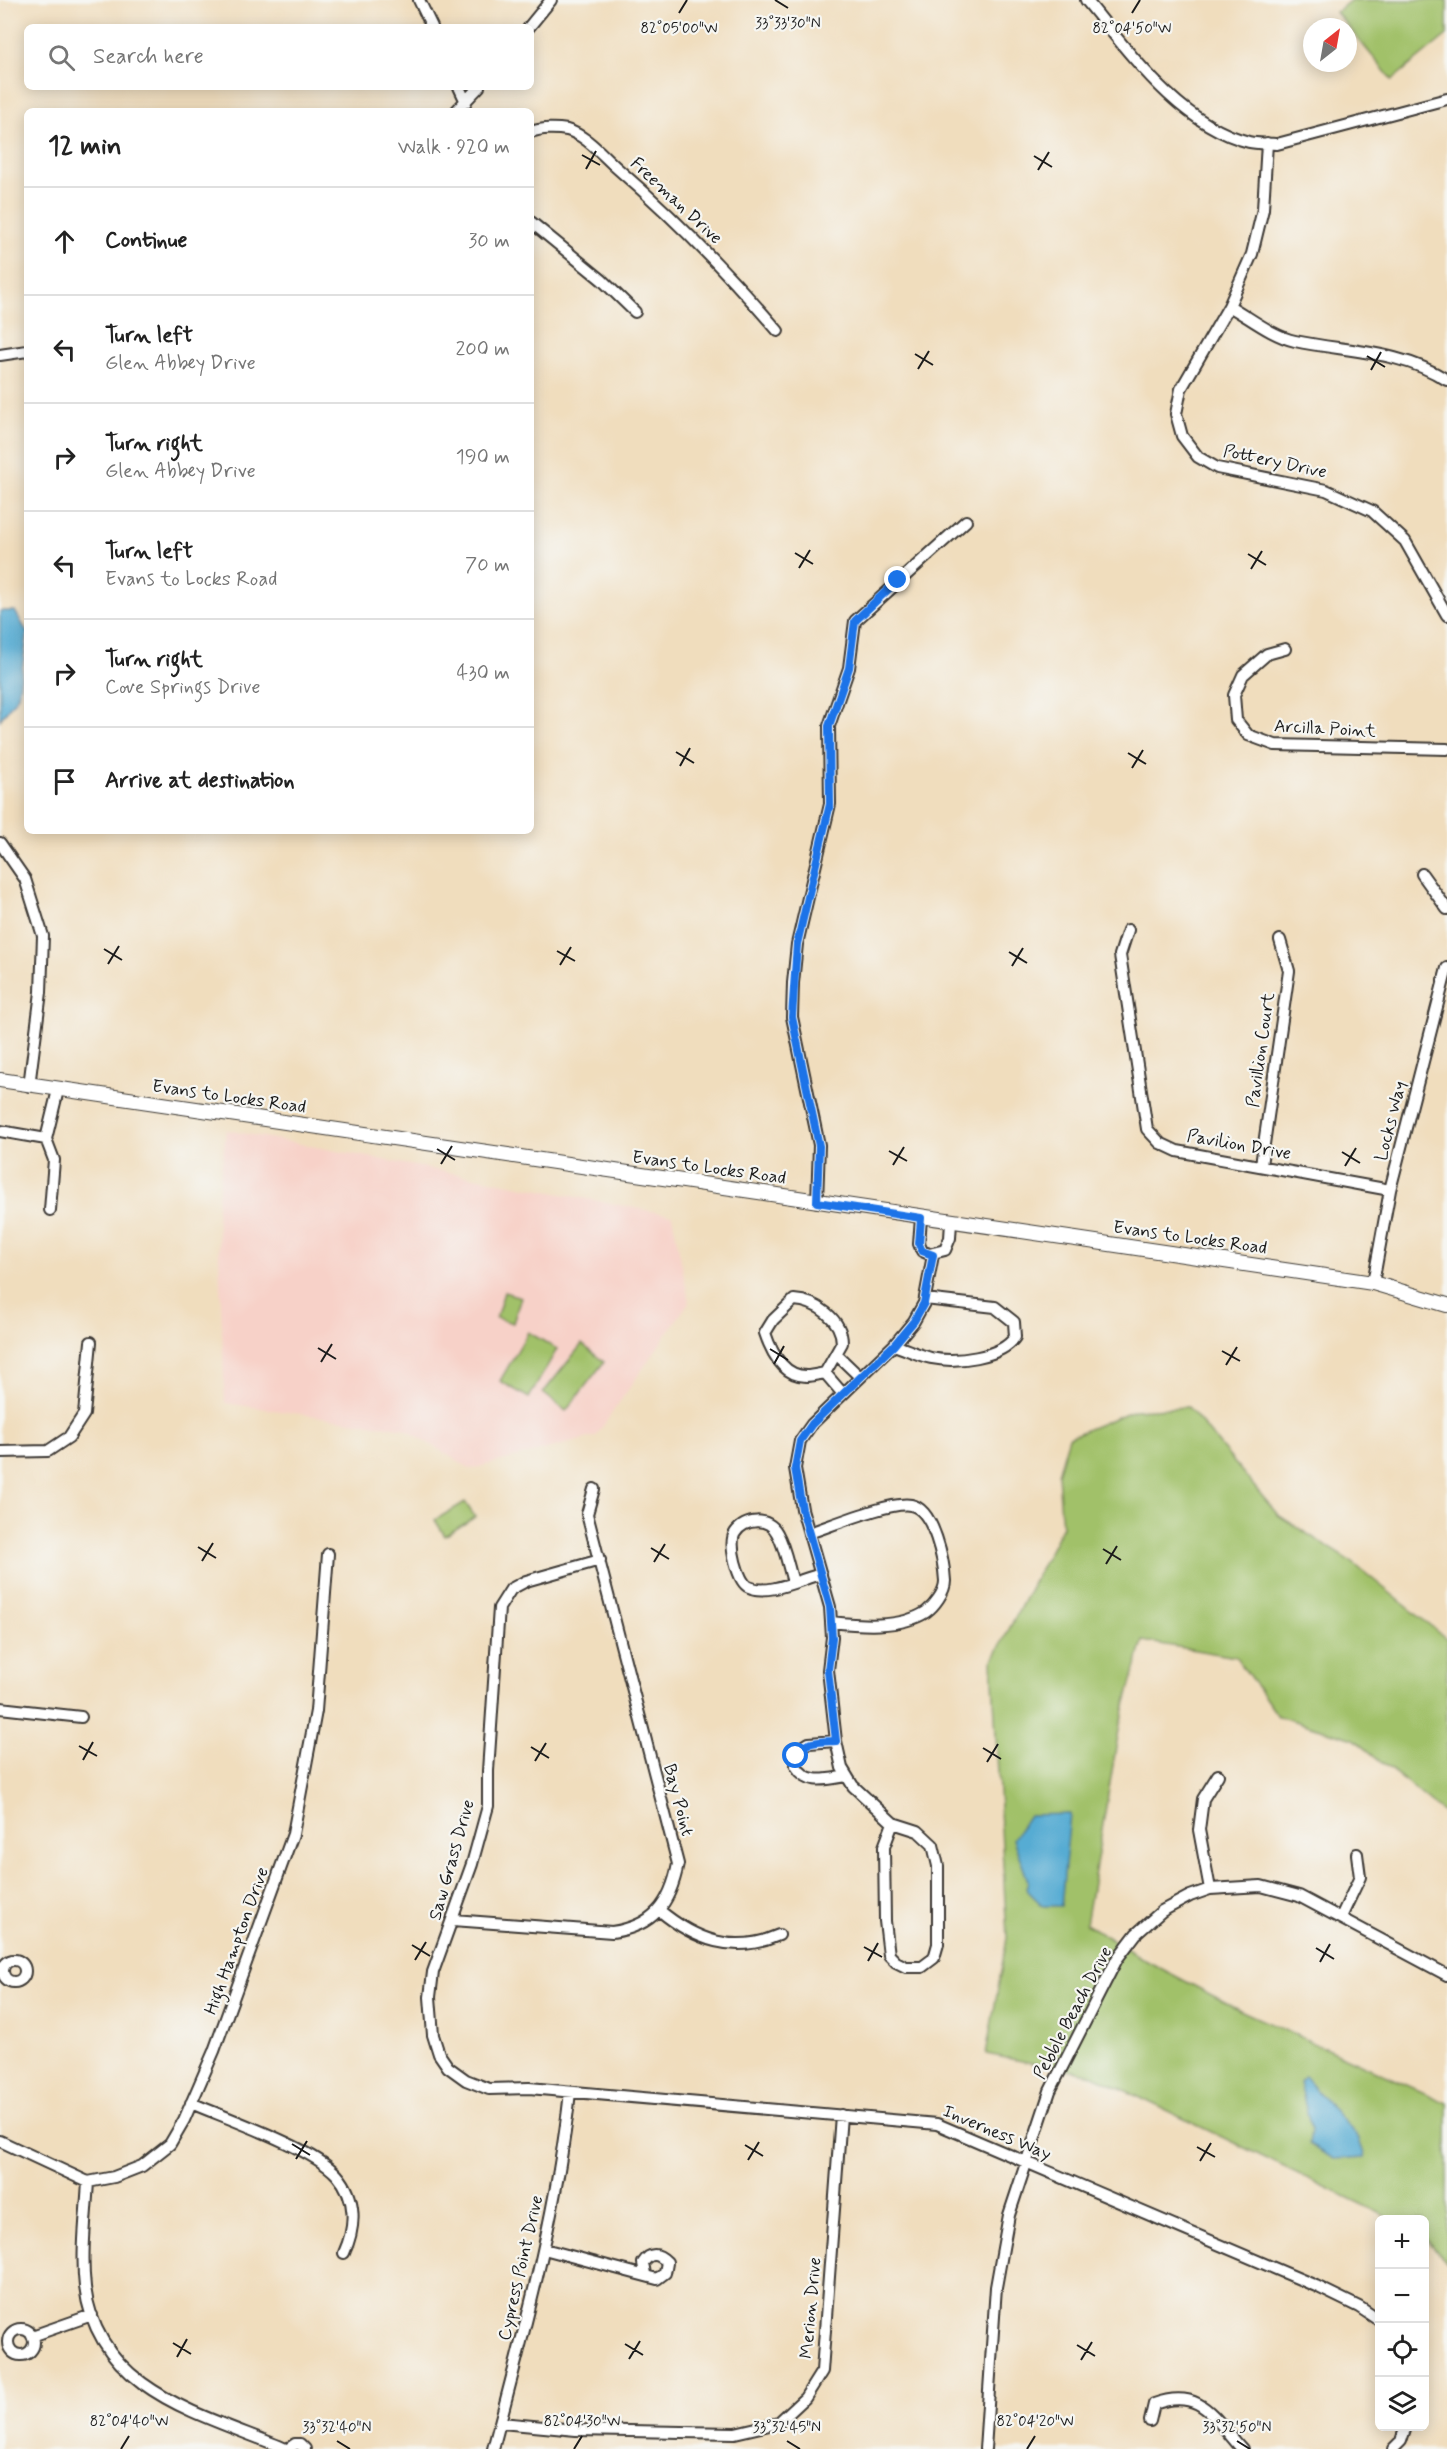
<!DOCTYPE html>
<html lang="en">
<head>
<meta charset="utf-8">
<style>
  body { margin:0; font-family:Mynerve,sans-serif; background:#f6f6f6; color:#222 }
  .controls { position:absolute; right:18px; bottom:18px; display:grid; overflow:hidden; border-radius:9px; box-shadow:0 3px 15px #0003 }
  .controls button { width:54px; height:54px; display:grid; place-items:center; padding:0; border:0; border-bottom:2px solid #e0e0e0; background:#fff; color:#222; font:30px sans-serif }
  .compass { position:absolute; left:1303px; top:18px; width:54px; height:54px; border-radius:50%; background:#fff; box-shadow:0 3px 15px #0003; rotate:31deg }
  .stop { position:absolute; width:18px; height:18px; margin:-14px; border:4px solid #1a73e8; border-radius:50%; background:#fff }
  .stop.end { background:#1a73e8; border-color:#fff; box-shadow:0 2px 6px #0008 }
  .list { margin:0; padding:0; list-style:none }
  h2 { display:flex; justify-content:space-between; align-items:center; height:78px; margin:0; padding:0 24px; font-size:26px }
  h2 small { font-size:20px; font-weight:400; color:#767676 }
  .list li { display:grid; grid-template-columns:39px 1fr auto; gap:18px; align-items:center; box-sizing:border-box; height:108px; padding:0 24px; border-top:2px solid #e0e0e0 }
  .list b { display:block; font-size:22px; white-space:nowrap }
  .list p { margin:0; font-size:20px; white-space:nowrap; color:#767676 }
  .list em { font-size:20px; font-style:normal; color:#767676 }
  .icon { flex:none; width:33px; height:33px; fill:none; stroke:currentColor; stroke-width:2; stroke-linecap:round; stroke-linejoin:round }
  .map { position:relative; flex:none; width:1447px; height:2449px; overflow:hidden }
  .search { position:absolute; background:#fff; box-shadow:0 3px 15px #0003; left:24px; top:24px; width:510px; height:66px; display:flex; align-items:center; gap:15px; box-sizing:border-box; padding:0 21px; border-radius:9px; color:#767676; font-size:22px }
  .panel { position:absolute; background:#fff; box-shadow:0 3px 15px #0003; left:24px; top:108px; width:510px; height:726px; border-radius:9px }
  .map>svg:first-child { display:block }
</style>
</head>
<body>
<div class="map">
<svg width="1447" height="2449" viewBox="0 0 1447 2449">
  <rect width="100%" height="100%" fill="#f6f6f2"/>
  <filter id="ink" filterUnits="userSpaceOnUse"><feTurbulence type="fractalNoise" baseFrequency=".0167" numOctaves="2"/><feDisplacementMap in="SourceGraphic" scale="12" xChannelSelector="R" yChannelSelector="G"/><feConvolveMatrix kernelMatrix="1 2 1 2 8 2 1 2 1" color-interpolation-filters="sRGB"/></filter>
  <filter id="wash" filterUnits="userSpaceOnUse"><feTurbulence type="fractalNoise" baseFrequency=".008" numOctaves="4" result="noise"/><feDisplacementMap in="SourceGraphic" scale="24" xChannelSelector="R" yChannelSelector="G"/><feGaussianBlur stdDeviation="1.35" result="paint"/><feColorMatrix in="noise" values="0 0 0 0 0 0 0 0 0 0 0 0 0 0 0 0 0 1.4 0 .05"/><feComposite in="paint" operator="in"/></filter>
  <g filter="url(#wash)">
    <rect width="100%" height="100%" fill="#f0ddbd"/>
    <path fill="#f7d1c8" d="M 226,1130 L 672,1215 L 689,1302 L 596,1436 L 471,1469 L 405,1429 L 225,1403 L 217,1207 Z"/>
    <path fill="#a1c169" stroke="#5e6e42" stroke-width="1.5" d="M 1351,0 L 1447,0 L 1447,35 L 1392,80 L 1336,12 Z
      M 504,1292 L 521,1297 L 513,1323 L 496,1318 Z
      M 528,1332 L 557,1349 L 529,1398 L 500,1381 Z
      M 582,1344 L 604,1362 L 566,1411 L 543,1393 Z
      M 1188,1407 L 1278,1515 L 1353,1563 L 1447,1639 L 1447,1816 L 1354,1739 L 1278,1716 L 1236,1657 L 1143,1641 L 1120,1724 L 1086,1924 L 1145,1960 L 1242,2011 L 1447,2103 L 1447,2262 L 1425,2237 L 1424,2220 L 1392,2219 L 1093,2075 L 986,2054 L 1007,1938 L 992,1662 L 1062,1527 L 1058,1474 L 1069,1437 L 1134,1410 Z
      M 465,1502 L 475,1517 L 445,1536 L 435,1520 Z"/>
    <path fill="#57acd3" stroke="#3a6478" stroke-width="1.5" d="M 0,611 L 15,611 L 27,632 L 27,638 L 18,696 L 0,720 Z
      M 1070,1814 L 1061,1906 L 1043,1906 L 1026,1889 L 1028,1881 L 1013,1839 L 1029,1815 Z
      M 1304,2076 L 1358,2137 L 1365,2157 L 1334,2159 L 1309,2145 L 1311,2130 L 1300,2082 Z"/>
  </g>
  <g filter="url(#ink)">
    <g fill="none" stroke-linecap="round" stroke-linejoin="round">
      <defs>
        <path id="minor" d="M 419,0 L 432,27
          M 1086,0 C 1129,52 1180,125 1249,142 C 1257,144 1268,143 1277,144 L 1447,99
          M 529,27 L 551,0
          M 459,87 L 466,102
          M 456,111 L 479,87
          M 531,132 C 541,128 556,128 567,130 C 586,135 603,156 618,169 C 676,219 728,273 778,331
          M 1267,143 L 1263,209 L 1252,254 L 1229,306 L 1181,389 L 1176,414 L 1182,436 L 1198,457 L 1217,468 L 1326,490 L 1372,511 L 1405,541 L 1447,615
          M 531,222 L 602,280 L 635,312
          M 1229,306 C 1249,317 1272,336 1295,341 C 1347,352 1400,350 1447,380
          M 0,355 L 27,351
          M 1285,649 L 1267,654 L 1243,675 L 1234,695 L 1236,720 L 1248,735 L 1275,745 L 1447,749
          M 0,843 L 25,879 L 43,936 L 41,992 L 29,1086
          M 1422,874 L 1447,909
          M 1128,930 L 1120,955 L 1147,1129 L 1160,1143 L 1177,1151 L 1390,1190
          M 0,1131 L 46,1139
          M 1261,1165 L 1289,971 L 1280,940
          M 817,1202 L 819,1145 L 792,1017 L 793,983 L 797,944 L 830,804 L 829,726 L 849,668 L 855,621 L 966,521
          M 50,1210 L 54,1160 L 46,1139 L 58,1090
          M 921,1218 L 919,1244 L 922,1251 L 929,1254 L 945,1250 L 950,1238 L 951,1222
          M 1373,1283 L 1390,1190 L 1447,968
          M 894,1345 C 906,1349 918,1355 931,1358 C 955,1363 1001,1358 1015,1337 L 1014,1322 L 995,1307 L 925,1299
          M 836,1354 L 860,1377
          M 825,1373 L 842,1343 C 842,1319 816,1301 794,1300 L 773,1320 L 765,1333 C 771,1351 783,1376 806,1376 C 812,1376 819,1374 825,1373 L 843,1394
          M 0,1452 L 48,1451 L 69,1437 L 84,1414 L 91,1342
          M 809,1533 C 831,1526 890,1501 911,1505 C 934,1509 944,1562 945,1581 C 945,1592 934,1606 926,1612 C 900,1629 859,1625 831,1622
          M 600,1560 L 526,1581 L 511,1589 L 499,1608 L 488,1771 L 488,1806 L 472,1864 L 433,1972 L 430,1997 L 433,2035 L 439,2054 L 448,2067 L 466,2080 L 489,2089 L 529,2088 L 937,2124 L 1316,2286 L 1359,2307 L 1380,2321
          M 793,1582 C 788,1566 785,1547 777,1533 C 769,1517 745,1518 735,1533 C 728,1543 738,1583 749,1587 C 768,1596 801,1579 821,1574
          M 0,1708 L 81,1717
          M 836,1741 L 809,1743 L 798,1750 L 796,1766 C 808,1786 827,1779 847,1776
          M 893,1823 L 884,1847 L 885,1921 L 889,1955 L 896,1962 L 906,1967 L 922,1967 L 934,1958 L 938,1944 L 938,1866 L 933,1845 L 918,1831 L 893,1823 L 853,1786 L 842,1768 L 836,1741 L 828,1670 L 832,1637 L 830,1607 L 802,1509 L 795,1468 L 800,1441 L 812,1424 L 894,1345 L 914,1321 L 924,1303 L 933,1255
          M 1210,1889 L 1199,1830 L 1203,1799 L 1218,1775
          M 659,1910 C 695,1940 734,1955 779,1935
          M 1341,1917 L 1360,1877 L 1357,1854
          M 453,1920 L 612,1932 C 653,1926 670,1905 678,1864 L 587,1514 L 594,1489
          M3 1971a11 11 0 1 1 22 0a11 11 0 1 1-22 0Z
          M 191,2103 C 226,2118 313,2148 337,2175 C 357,2198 356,2227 344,2253
          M 0,2141 L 88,2182 L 114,2177 L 142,2166 L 170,2144 L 184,2120 L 214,2051 L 293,1834 L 316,1711 L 328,1554
          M 88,2182 C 86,2216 81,2253 85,2287 C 98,2392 203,2414 286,2449
          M 544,2249 L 657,2279 L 665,2273 L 667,2262 C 658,2253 650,2252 643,2263 L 645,2274
          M8 2342a13 13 0 1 1 26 0a13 13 0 1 1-26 0Z
          M 32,2336 L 92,2315
          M 1150,2421 L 1154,2404 C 1201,2387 1213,2417 1242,2449
          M 500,2423 L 576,2430 L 735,2433 L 778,2423 L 805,2398 L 822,2371 L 841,2115
          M 288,2449 L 295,2444 L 300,2444 L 305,2449
          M 493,2449 C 524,2331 557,2213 570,2092
          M 985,2449 L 996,2287 L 1009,2215 L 1050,2091 L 1117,1959 L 1136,1934 L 1162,1911 L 1190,1896 L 1210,1889 L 1261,1886 L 1299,1896 L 1447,1975
          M 1393,2449 L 1401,2441 L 1406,2426"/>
        <path id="tertiary" d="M 0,1080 L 1373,1283 L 1447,1305"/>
      </defs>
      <use href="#minor" stroke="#3c3934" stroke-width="14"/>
      <use href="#tertiary" stroke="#3c3934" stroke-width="16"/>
      <use href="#minor" stroke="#fff" stroke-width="10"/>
      <use href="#tertiary" stroke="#fff" stroke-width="14"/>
    </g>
  </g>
  <g fill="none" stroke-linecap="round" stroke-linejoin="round" filter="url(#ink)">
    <path stroke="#1a73e8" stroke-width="8" d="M 796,1756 C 802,1740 821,1742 836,1741 L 828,1670 L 832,1638 L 830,1607 L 802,1509 L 795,1468 L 800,1441 L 812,1424 L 894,1345 L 914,1321 L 924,1303 L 933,1255 L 922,1251 L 919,1244 L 921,1218 L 817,1202 L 819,1146 L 792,1017 L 797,944 L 830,804 L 829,726 L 849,668 L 855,621 L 898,580"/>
  </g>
  <path fill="none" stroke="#1c1c1c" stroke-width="2" d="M 775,0 L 788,8M 679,13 L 687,0M 1132,13 L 1140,0M 582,155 L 600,165M 1034,156 L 1052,167M 586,169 L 596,151M 1038,170 L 1049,152M 915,354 L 933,365M 1367,356 L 1385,367M 918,369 L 929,351M 1371,370 L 1381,352M 795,553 L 813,564M 1248,554 L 1266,565M 799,568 L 810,550M 1251,569 L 1262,551M 676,752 L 694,763M 1128,753 L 1146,764M 680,766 L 690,748M 1132,768 L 1143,750M 104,949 L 122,960M 557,951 L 575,961M 1009,952 L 1027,963M 108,964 L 119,946M 560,965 L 571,947M 1012,966 L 1023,948M 437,1149 L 455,1160M 889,1151 L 907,1161M 1342,1152 L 1360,1163M 441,1164 L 452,1146M 893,1165 L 904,1147M 1345,1166 L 1356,1148M 318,1348 L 336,1359M 770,1349 L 788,1360M 1222,1351 L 1240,1361M 321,1362 L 332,1344M 774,1364 L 784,1346M 1226,1365 L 1237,1347M 198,1547 L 216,1558M 651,1548 L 669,1559M 1103,1549 L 1121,1560M 202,1561 L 213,1543M 654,1562 L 665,1544M 1106,1564 L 1117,1546M 79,1746 L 97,1756M 531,1747 L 549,1758M 983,1748 L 1001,1759M 83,1760 L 93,1742M 535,1761 L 546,1743M 987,1762 L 998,1744M 412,1945 L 430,1956M 864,1947 L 882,1957M 1316,1948 L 1334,1959M 415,1960 L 426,1942M 868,1961 L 878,1943M 1320,1962 L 1330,1944M 292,2144 L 310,2155M 745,2145 L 763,2156M 1197,2147 L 1215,2157M 296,2159 L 307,2141M 748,2160 L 759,2142M 1200,2161 L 1211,2143M 173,2343 L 191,2354M 625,2344 L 643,2355M 1077,2345 L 1095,2356M 177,2357 L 187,2339M 629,2359 L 640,2341M 1081,2360 L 1092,2342M 337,2441 L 350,2449M 787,2441 L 800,2449M 1237,2441 L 1250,2449M 121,2449 L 129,2436M 574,2449 L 582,2436M 1027,2449 L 1035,2436"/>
  <g text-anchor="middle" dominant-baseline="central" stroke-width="4.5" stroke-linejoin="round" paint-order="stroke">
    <g font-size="18" fill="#1c1c1c" stroke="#f6f6f2">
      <text transform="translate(676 201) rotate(43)">Freeman Drive</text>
      <text transform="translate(1275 462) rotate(12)">Pottery Drive</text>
      <text transform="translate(1325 729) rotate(3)">Arcilla Point</text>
      <text transform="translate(1261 1050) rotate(-82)">Pavillion Court</text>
      <text transform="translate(229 1097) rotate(8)">Evans to Locks Road</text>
      <text transform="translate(1391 1121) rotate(-76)">Locks Way</text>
      <text transform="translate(1239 1145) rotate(10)">Pavilion Drive</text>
      <text transform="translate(709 1168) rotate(8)">Evans to Locks Road</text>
      <text transform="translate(1190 1238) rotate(8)">Evans to Locks Road</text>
      <text transform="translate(678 1800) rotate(75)">Bay Point</text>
      <text transform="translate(452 1860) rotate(-74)">Saw Grass Drive</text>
      <text transform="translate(237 1941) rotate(-70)">High Hampton Drive</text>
      <text transform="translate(1073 2013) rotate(-62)">Pebble Beach Drive</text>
      <text transform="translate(997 2133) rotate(23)">Inverness Way</text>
      <text transform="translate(521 2268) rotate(-77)">Cypress Point Drive</text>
      <text transform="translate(811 2308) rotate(-85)">Merion Drive</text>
    </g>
  </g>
  <g font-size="15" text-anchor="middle" fill="#1c1c1c" stroke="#f6f6f2" stroke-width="4.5" stroke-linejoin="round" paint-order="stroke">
    <text x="788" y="28">33°33'30"N</text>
    <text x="679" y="33">82°05'00"W</text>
    <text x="1132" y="33">82°04'50"W</text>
    <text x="129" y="2426">82°04'40"W</text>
    <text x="582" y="2426">82°04'30"W</text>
    <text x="1035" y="2426">82°04'20"W</text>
    <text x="337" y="2432">33°32'40"N</text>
    <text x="787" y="2432">33°32'45"N</text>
    <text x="1237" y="2432">33°32'50"N</text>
  </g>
</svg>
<div class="controls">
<button>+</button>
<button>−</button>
<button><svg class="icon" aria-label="locate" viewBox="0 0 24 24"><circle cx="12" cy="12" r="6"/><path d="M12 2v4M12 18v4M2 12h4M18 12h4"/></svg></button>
<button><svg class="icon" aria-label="layers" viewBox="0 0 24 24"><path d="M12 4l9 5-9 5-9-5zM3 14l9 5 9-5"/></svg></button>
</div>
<svg class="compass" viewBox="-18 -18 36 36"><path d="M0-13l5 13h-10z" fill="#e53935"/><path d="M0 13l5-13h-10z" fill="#767676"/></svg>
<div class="stop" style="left:796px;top:1756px"></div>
<div class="stop end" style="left:898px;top:580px"></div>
<div class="search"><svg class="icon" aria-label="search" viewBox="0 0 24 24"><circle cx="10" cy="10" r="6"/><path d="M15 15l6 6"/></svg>Search here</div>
<section class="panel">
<h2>12 min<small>Walk · 920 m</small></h2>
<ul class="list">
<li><svg class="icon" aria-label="ahead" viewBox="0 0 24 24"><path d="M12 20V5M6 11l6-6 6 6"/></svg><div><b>Continue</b></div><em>30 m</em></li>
<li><svg class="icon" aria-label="left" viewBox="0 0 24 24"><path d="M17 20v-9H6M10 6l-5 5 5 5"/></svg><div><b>Turn left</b><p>Glen Abbey Drive</p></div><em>200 m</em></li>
<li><svg class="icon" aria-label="right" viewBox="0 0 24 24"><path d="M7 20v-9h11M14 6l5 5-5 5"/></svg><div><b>Turn right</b><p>Glen Abbey Drive</p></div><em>190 m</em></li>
<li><svg class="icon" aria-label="left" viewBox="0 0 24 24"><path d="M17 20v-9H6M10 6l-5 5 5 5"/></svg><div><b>Turn left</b><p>Evans to Locks Road</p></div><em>70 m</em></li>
<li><svg class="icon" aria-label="right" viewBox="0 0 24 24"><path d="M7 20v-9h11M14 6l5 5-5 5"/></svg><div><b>Turn right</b><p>Cove Springs Drive</p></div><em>430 m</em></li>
<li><svg class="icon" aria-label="arrive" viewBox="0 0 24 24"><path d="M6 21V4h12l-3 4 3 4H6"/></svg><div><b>Arrive at destination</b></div></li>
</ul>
</section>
</div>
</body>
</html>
